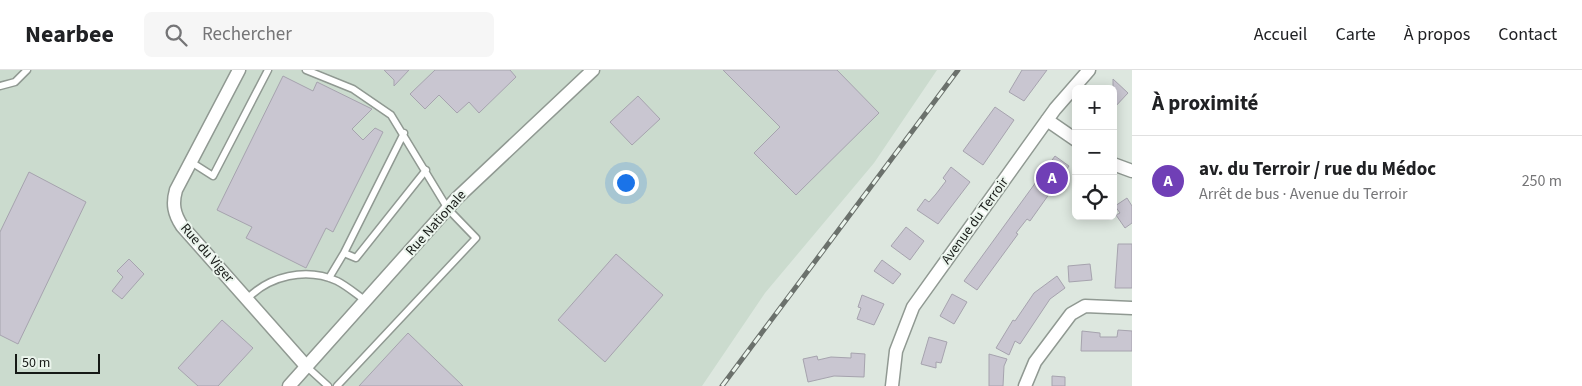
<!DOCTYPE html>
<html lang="fr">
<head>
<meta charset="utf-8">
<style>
  body { margin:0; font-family:"Source Sans 3",sans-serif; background:#f6f6f6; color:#202124 }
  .controls { position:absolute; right:15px; top:15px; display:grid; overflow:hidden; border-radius:8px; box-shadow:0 2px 12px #0003 }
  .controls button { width:45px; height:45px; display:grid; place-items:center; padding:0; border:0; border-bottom:1px solid #e0e0e0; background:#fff; color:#202124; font:25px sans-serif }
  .scale { position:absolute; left:15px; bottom:12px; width:85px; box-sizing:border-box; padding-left:5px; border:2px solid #161916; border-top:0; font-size:14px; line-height:18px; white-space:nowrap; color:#161916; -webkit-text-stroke:4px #eaf4ec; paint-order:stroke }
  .you { position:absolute; left:625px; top:112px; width:18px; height:18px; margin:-12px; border:4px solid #fff; border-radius:50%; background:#1a73e8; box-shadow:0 0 0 8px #1a73e833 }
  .badge { display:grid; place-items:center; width:32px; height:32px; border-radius:50%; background:#703fb6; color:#fff; font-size:16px; font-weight:700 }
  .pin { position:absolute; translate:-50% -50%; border:2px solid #fff; box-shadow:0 1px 5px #0006 }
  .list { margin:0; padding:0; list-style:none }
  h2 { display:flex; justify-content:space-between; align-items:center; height:65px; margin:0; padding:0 20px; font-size:21px }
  h2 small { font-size:16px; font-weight:400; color:#757577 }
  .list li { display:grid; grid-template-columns:32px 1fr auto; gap:15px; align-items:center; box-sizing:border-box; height:90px; padding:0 20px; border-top:1px solid #e0e0e0 }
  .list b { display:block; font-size:19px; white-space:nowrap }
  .list p { margin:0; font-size:16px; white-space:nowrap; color:#757577 }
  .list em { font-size:16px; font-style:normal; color:#757577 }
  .icon { flex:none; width:28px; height:28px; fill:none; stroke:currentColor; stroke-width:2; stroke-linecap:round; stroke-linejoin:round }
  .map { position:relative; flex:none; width:1132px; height:316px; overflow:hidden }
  header { display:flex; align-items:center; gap:30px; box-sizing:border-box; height:70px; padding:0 25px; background:#fff; border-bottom:1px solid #e0e0e0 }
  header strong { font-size:24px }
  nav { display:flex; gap:28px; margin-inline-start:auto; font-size:18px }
  .search { width:350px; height:45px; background:#f6f6f6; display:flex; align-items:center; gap:12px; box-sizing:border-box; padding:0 18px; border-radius:8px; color:#757577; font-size:19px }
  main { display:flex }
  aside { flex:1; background:#fff }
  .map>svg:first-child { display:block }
</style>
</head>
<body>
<header>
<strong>Nearbee</strong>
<div class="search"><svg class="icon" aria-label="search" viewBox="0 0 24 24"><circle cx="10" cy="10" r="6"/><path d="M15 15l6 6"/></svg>Rechercher</div>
<nav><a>Accueil</a><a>Carte</a><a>À propos</a><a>Contact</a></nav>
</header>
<main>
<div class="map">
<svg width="1132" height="316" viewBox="0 0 1132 316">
  <rect width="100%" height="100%" fill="#dde7df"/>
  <path fill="#cbdbce" d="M 0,0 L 937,0 L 874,93 L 765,223 L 702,316 L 0,316 Z"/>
  <path fill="#c9c6d1" stroke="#a6a3ae" d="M 384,0 L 409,0 L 394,16 L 394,10 Z
    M 435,0 L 510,0 L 516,7 L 479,43 L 469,32 L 457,43 L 439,25 L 425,39 L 410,24 Z
    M 723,0 L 837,0 L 879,43 L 796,125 L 754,83 L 780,57 Z
    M 1022,0 L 1047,0 L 1024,31 L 1009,22 Z
    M 283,6 L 313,21 L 317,12 L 372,39 L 352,59 L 363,70 L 375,58 L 383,62 L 333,162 L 326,158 L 306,198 L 246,168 L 252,157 L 217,140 Z
    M 1113,9 L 1128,23 L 1113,39 Z
    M 638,26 L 660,49 L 632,75 L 610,52 Z
    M 995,37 L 1014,50 L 983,95 L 963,81 Z
    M 1055,86 L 1069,96 L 1030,151 L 1027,149 L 1016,163 L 1018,164 L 977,220 L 964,211 Z
    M 951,97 L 970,112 L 938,154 L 917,140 L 925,129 L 929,132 L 936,124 L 946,111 L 943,108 Z
    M 29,102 L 86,132 L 18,274 L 0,265 L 0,162 Z
    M 1127,128 L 1132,136 L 1132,153 L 1125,158 L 1116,145 L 1120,143 L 1115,136 Z
    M 906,157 L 924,171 L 910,190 L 891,176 Z
    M 1118,174 L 1132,174 L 1132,218 L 1115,218 Z
    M 616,184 L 663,225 L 605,292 L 558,250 Z
    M 129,189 L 144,204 L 122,229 L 112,221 L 123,207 L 117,201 Z
    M 882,190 L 901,204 L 893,214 L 874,201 Z
    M 1090,194 L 1092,210 L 1069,212 L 1068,196 Z
    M 1057,206 L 1065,218 L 1050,229 L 1020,274 L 1015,271 L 1009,285 L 996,278 L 1013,250 L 1015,251 L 1034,223 Z
    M 952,224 L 967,232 L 954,254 L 940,246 Z
    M 862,225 L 884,234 L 874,255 L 857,249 L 861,238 L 858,237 Z
    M 222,250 L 253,278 L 218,316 L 198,316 L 178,298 Z
    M 1118,260 L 1132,261 L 1132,281 L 1081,281 L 1082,261 L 1100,263 L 1100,267 L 1117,267 Z
    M 408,263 L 463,316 L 359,316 Z
    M 929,267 L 947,272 L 941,293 L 936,292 L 936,298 L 921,294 Z
    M 851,283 L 865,284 L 864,307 L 834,306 L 808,312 L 803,289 L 817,286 L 818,290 L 831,287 L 851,288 Z
    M 989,284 L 1007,289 L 1004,296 L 1003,316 L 989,316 Z
    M 1052,306 L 1065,307 L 1065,316 L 1052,316 Z"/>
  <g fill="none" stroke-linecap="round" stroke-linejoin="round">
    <defs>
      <path id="lane" d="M 306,0 L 353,19 L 391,45 L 448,139 L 476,168 L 337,316
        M 0,16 L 15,12 L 27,0
        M 191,92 L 213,106 L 268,0
        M 344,183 L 404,63
        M 329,208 L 344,183 L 356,188 L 426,100
        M 247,229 C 269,206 306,197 337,211 C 347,216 356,224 366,231
        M 306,296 L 328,316"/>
      <path id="street" d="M 239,0 L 176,120 C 172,134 174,144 182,156 L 306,296
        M 1047,50 L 1076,70
        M 1113,94 L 1132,101
        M 289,316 L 457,128 L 593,0
        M 892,316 L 896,281 L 913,237 L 1055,39 L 1089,0
        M 1025,316 L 1035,292 L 1071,244 L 1085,236 L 1132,238"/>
    </defs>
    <use href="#lane" stroke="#909992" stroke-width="9"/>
    <use href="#street" stroke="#909992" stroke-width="15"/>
    <use href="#lane" stroke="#fff" stroke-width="6"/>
    <use href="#street" stroke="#fff" stroke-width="12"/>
    <defs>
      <path id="rail" d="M 722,316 L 958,0"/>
    </defs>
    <use href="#rail" stroke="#6b716c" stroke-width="5"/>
    <use href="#rail" stroke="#eaf4ec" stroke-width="3" stroke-dasharray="9" stroke-linecap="butt"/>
  </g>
  <g text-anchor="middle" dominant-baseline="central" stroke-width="4" stroke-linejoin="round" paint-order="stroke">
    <g font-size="14" fill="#161916" stroke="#eaf4ec">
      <text transform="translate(975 151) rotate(-54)">Avenue du Terroir</text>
      <text transform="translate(436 153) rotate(-48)">Rue Nationale</text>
      <text transform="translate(207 183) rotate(49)">Rue du Viger</text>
    </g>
  </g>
</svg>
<div class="controls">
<button>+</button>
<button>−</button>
<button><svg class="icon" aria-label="locate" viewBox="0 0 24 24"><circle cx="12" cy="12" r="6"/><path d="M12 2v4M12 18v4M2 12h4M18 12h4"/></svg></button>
</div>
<div class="scale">50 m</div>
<div class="you"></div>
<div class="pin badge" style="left:1052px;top:108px">A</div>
</div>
<aside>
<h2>À proximité<small></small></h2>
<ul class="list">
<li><span class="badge">A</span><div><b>av. du Terroir / rue du Médoc</b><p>Arrêt de bus · Avenue du Terroir</p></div><em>250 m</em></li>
</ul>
</aside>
</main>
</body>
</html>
